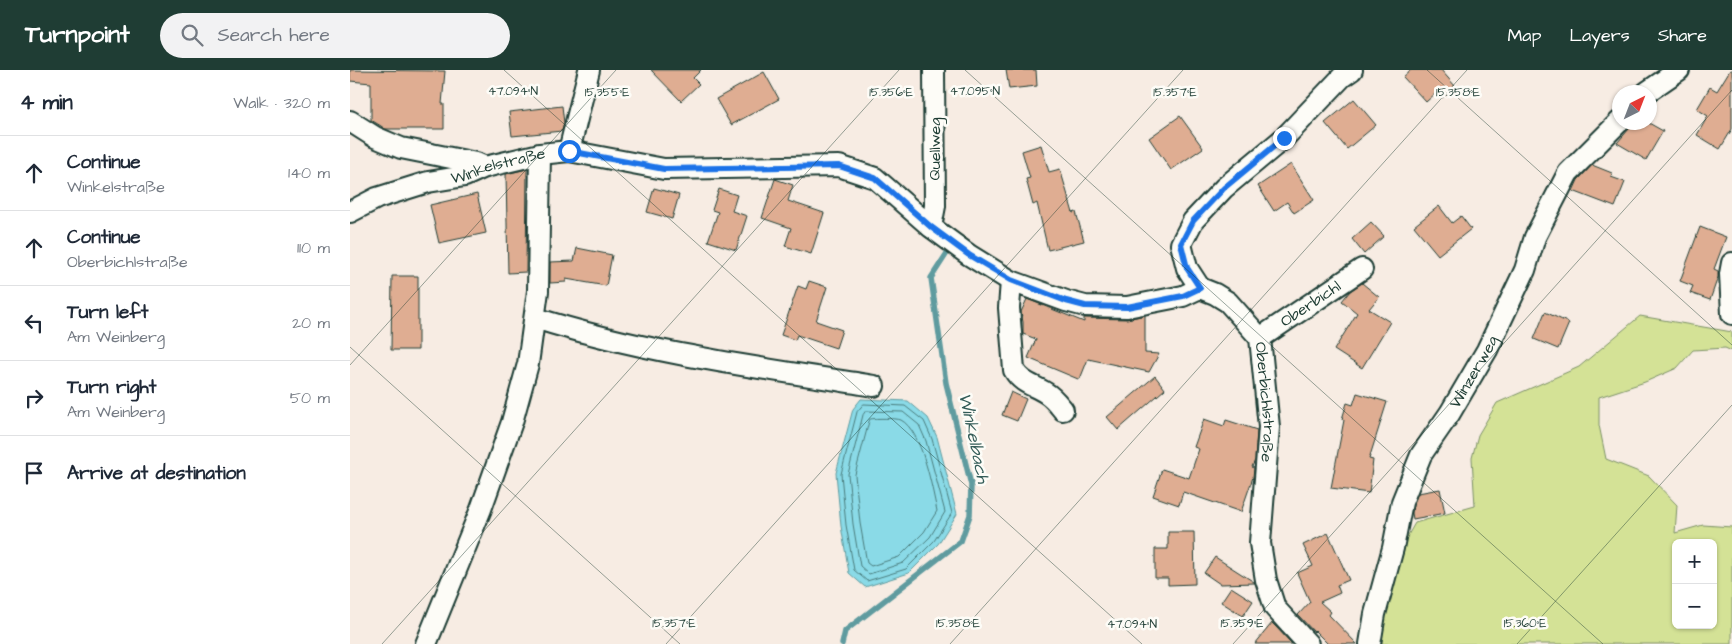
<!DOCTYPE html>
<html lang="en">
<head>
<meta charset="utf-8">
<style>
  body { margin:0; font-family:"Architects Daughter",sans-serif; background:#f2f2f3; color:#1f2937 }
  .controls { position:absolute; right:15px; bottom:15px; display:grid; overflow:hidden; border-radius:8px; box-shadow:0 1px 4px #0004 }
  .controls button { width:45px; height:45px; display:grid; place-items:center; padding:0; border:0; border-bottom:1px solid #e0e1e3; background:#fff; color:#1f2937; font:25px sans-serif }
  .compass { position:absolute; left:1262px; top:15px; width:45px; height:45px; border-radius:50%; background:#fff; box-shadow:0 1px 4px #0004; rotate:42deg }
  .stop { position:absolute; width:15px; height:15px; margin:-11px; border:4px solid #1a73e8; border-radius:50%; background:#fff }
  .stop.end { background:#1a73e8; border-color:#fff; box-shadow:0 1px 5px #0008 }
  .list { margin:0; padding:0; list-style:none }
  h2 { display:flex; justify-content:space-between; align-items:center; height:65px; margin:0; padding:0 20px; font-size:21px }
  h2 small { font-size:16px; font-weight:400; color:#747a83 }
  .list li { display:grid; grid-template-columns:32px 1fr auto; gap:15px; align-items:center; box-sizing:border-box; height:75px; padding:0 20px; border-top:1px solid #e0e1e3 }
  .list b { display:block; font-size:19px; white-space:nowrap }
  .list p { margin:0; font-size:16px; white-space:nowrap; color:#747a83 }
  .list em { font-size:16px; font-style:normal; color:#747a83 }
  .icon { flex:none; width:28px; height:28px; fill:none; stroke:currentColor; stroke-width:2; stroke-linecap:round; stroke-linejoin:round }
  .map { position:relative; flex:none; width:1382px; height:574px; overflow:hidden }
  header { display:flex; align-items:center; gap:30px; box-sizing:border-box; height:70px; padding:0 25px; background:#1f3d34; color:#fff }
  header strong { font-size:24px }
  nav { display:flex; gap:28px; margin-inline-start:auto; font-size:18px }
  .search { width:350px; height:45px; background:#f2f2f3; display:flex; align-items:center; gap:12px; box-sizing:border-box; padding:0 18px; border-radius:28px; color:#747a83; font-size:19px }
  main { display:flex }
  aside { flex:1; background:#fff }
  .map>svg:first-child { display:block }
</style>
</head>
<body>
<header>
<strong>Turnpoint</strong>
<div class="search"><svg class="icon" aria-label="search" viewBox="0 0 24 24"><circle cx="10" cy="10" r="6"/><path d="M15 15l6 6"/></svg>Search here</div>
<nav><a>Map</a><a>Layers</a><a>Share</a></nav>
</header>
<main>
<aside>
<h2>4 min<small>Walk · 320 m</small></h2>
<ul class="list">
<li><svg class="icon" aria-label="ahead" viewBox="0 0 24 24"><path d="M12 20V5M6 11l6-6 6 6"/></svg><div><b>Continue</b><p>Winkelstraße</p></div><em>140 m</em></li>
<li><svg class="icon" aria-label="ahead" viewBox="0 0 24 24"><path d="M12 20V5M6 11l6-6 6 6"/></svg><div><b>Continue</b><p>Oberbichlstraße</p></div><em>110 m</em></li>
<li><svg class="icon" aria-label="left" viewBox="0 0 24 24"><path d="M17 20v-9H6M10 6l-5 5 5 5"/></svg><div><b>Turn left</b><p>Am Weinberg</p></div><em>20 m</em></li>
<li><svg class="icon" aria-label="right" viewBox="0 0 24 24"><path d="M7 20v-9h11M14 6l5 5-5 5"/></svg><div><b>Turn right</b><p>Am Weinberg</p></div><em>50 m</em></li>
<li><svg class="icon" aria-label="arrive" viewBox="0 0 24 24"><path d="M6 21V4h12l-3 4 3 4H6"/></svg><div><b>Arrive at destination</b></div></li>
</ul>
</aside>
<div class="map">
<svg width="1382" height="574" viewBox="0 0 1382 574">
  <rect width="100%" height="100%" fill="#f7ece3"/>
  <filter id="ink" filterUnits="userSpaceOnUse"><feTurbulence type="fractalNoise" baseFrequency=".02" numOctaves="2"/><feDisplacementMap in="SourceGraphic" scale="10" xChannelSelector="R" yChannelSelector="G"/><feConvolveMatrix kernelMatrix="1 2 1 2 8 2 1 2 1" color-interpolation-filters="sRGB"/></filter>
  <g filter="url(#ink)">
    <path fill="#d4e296" stroke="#7a9065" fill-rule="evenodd" d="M 1290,246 L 1382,262 L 1382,281 L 1375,278 L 1343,280 L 1327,298 L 1295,312 L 1249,327 L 1249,355 L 1256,389 L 1299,406 L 1327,435 L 1325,463 L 1353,455 L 1382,457 L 1382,574 L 1017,574 L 1046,486 L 1065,453 L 1125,436 L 1122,388 L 1128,365 L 1147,333 L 1229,297 ZM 1326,473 L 1363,473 L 1363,555 L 1326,555 Z"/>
    <path fill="#8adae7" stroke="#5f9b9f" d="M 511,329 L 558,331 L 578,348 L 587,367 L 607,444 L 588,474 L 559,503 L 515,517 L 499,503 L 491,456 L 486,403 L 503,339 Z"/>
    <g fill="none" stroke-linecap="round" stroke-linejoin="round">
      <path stroke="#4a7c7c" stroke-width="1" d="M 514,334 L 555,336 L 574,351 L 582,369 L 602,443 L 584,471 L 556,499 L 517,511 L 504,500 L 496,455 L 491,404 L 507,342 Z
        M 516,341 L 553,342 L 569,355 L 576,371 L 595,442 L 580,467 L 553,493 L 519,504 L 510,496 L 503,454 L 498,404 L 513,345 Z
        M 520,349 C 526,348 546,348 551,350 C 572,361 582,418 587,441 L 574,462 L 549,487 L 521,496 L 517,493 L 510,453 L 505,405 Z"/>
      <path stroke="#5f9b9f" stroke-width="5.5" d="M 492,574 L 495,561 L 611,471 L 620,445 L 621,415 L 596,313 L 581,208 L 601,177"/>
    </g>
    <path fill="#dfad92" stroke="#1f3d34" d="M 0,0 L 95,1 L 92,34 L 94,34 L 94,59 L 35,59 L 31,56 L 21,50 L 21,13 L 0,11 Z
      M 301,0 L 351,0 L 343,8 L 349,14 L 331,31 Z
      M 656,0 L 686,0 L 687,16 L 659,19 Z
      M 1061,0 L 1091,0 L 1105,16 L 1092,28 L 1087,22 L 1076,32 L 1053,7 Z
      M 1380,0 L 1382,0 L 1382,59 L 1370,79 L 1347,65 L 1358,46 L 1347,39 L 1360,17 L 1367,21 Z
      M 414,2 L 429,29 L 381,55 L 366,29 Z
      M 1004,29 L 1026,55 L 997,79 L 975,53 Z
      M 212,36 L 214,53 L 212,61 L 162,66 L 159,42 Z
      M 830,46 L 853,78 L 821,100 L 799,68 Z
      M 1282,52 L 1297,52 L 1313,61 L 1296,90 L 1267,73 L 1279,59 Z
      M 691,75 L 699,102 L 710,99 L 723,143 L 726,142 L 734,171 L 698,180 L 687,133 L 683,135 L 676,109 L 680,108 L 672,81 Z
      M 941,94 L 964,130 L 944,143 L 937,132 L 924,141 L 908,116 Z
      M 1242,95 L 1262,103 L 1261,107 L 1275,112 L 1265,137 L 1223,121 L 1228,110 Z
      M 177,99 L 176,202 L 158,203 L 156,104 Z
      M 425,109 L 443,115 L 438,131 L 474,143 L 461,184 L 435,176 L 441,158 L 412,148 Z
      M 304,118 L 329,125 L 322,149 L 297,142 Z
      M 369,119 L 387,125 L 382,141 L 397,146 L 386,180 L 358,171 L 368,142 L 362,140 Z
      M 127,124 L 136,163 L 89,173 L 80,135 Z
      M 1089,136 L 1102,153 L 1111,146 L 1121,159 L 1088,185 L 1064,156 Z
      M 1021,152 L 1034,166 L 1014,184 L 1002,169 Z
      M 1350,157 L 1376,167 L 1364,199 L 1368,201 L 1368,207 L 1360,230 L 1340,223 L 1343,216 L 1330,211 Z
      M 227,178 L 262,185 L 256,216 L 216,209 L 216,212 L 200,213 L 200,192 L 224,191 Z
      M 42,206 L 68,206 L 68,280 L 41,280 Z
      M 459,211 L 477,217 L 466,251 L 492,260 L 486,278 L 447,265 L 445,270 L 431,265 L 448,216 L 456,219 Z
      M 1012,213 L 1029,227 L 1019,239 L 1040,252 L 1012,298 L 984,280 L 1007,243 L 992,231 L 1000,221 Z
      M 677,229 L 734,252 L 734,248 L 777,249 L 795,245 L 795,283 L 809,284 L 799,302 L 738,289 L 730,309 L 728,309 L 678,288 L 686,269 L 673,264 L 673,252 L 671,242 Z
      M 1195,242 L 1219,253 L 1208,279 L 1184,269 Z
      M 805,306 L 815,319 L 768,360 L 757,347 Z
      M 661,322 L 676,329 L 667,351 L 652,345 Z
      M 1007,323 L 1037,332 L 1019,389 L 1023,390 L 1019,423 L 981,418 L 994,350 L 992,349 L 997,333 L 1003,335 Z
      M 854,349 L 874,356 L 876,350 L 907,360 L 905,390 L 902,397 L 904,398 L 903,407 L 891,442 L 833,422 L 829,435 L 803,426 L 812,399 L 839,408 L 849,379 L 844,377 Z
      M 1090,419 L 1095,443 L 1063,449 L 1062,443 L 1063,435 L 1068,423 Z
      M 818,462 L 844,462 L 845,514 L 818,515 L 818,508 L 805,508 L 805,479 L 818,479 Z
      M 978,463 L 999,510 L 987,515 L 990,523 L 970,532 L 981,542 L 979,545 L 1007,574 L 978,574 L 965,561 L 964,562 L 948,545 L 960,532 L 947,503 L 963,496 L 953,475 Z
      M 865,487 L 904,512 L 905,513 L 870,514 L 854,503 Z
      M 881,517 L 903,531 L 893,546 L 871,532 Z
      M 922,553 L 926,557 L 942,574 L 905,574 Z"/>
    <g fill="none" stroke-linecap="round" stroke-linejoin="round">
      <defs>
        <g id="minor">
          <path d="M 1297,22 L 1329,0"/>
          <path d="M 0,51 L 25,67 L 51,78 L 126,93 L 135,97"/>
          <path d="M 219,81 L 239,0"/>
          <path id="s1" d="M 0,142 L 27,128 L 78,112 L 115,106 L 135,97 L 190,84 L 219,81 L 314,99 L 489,96 L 525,108 L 581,157 L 619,185 L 661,211 L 716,231 L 735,236 L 777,237 L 833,226 L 850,218"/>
          <path d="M 581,157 L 585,136 L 584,0"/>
          <path d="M 1382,193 L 1380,204 L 1382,244"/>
          <path d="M 661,211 L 659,238 L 664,300 C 672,314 684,315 696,323 C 703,327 708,334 713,340"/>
          <path id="s2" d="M 850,218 L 865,224 L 878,232 L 910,268 L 919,357 L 910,473 L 916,510 L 925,538 L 958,574"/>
          <path d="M 850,218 L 837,198 L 831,174 L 843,151 L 874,118 L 934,68 L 992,7 L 1002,0"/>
          <path d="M 185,248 C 295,283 410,298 524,316"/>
          <path id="s3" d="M 910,268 L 1012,199"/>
          <path d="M 76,574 L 131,439 L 162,352 L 178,294 L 188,221 L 190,84"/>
          <path id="s4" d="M 1020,574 L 1025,544 L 1043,478 L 1052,432 L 1071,385 L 1100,343 L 1137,280 L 1175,200 L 1185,167 L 1218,103 L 1270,51"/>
        </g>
      </defs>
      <use href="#minor" stroke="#1f3d34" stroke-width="24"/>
      <use href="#minor" stroke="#fdfcf7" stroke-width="20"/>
    </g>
  </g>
  <g fill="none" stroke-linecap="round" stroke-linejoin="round" filter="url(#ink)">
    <path stroke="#1a73e8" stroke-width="6" d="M 219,81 L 314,99 L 489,96 L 525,108 L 581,157 L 619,185 L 661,210 L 716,231 L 735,236 L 777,237 L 833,226 L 850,218 L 837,198 L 831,174 L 843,151 L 874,118 L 934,68"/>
  </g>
  <path fill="none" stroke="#1f3d34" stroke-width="1" stroke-opacity="0.45" d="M 154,0 L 792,574M 615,0 L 1253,574M 1077,0 L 1382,275M 0,277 L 330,574M 0,295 L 266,0M 32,574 L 549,0M 316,574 L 833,0M 600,574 L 1117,0M 883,574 L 1382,20M 1167,574 L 1382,335"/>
  <g text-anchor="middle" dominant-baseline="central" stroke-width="5" stroke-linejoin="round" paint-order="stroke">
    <g font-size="16" fill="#1f3d34" stroke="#fdfcf7">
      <text transform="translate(585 79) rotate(-90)">Quellweg</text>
      <text stroke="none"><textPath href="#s1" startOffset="156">Winkelstraße</textPath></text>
      <text stroke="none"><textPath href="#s3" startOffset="61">Oberbichl</textPath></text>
      <text stroke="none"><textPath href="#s4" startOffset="295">Winzerweg</textPath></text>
      <text stroke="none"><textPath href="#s2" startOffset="144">Oberbichlstraße</textPath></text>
    </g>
    <g font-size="18" font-style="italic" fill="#345c58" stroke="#fdfcf7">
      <text transform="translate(624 368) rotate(78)">Winkelbach</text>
    </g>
  </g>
  <g font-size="12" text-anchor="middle" fill="#1f3d34" stroke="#fdfcf7" stroke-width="5" stroke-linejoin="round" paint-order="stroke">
    <text x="163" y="25">47.094°N</text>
    <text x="625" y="25">47.095°N</text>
    <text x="257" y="26">15.355°E</text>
    <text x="541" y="26">15.356°E</text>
    <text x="825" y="26">15.357°E</text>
    <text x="1108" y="26">15.358°E</text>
    <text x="324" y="557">15.357°E</text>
    <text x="608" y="557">15.358°E</text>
    <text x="892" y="557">15.359°E</text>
    <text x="1175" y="557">15.360°E</text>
    <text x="782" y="558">47.094°N</text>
  </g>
</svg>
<div class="controls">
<button>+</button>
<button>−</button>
</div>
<svg class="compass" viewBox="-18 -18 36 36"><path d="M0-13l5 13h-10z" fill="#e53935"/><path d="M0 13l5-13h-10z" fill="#747a83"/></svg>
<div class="stop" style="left:219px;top:81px"></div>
<div class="stop end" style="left:934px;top:68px"></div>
</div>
</main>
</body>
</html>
